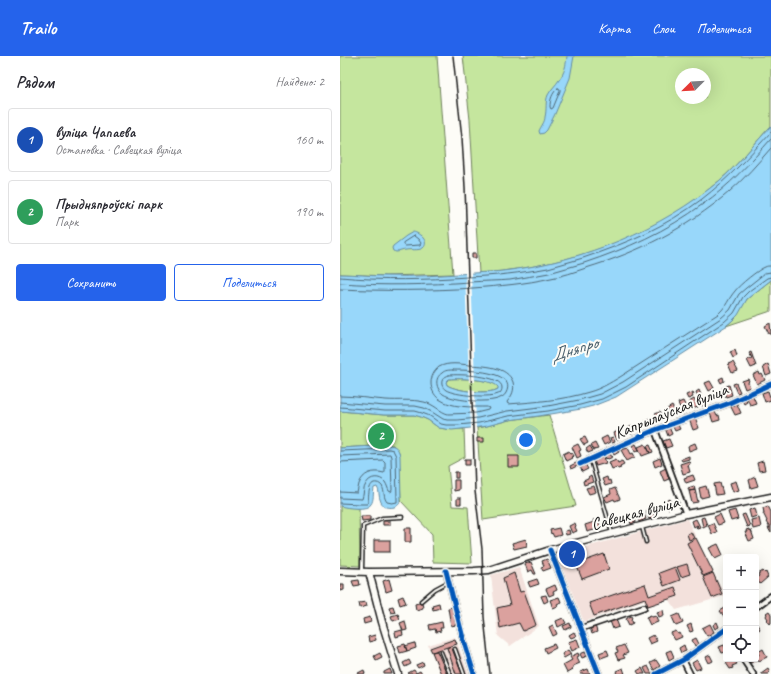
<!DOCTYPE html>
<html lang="ru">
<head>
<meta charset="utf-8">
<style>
  body { margin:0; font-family:Caveat,sans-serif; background:#f7f7f7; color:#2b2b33 }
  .controls { position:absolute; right:12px; bottom:12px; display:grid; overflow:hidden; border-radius:4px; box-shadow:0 4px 16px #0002 }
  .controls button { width:36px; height:36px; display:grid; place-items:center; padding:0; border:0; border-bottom:1px solid #e1e1e2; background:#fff; color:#2b2b33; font:20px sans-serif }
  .compass { position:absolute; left:335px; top:12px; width:36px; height:36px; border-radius:50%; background:#fff; box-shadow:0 4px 16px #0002; rotate:246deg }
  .you { position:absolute; left:186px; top:384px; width:14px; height:14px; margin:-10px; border:3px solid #fff; border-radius:50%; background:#1a73e8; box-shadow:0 0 0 6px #1a73e833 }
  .badge { display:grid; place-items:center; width:26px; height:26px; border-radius:50%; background:#2563eb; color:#fff; font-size:13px; font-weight:700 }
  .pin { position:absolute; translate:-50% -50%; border:2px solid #fff; box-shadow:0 1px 4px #0006 }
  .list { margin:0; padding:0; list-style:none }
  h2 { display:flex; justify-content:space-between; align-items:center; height:52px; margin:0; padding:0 16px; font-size:17px }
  h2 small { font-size:13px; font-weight:400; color:#7c7c81 }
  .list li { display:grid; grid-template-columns:26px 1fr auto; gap:12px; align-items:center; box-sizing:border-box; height:64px; margin:0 8px 8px; padding:0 8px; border:1px solid #e1e1e2; border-radius:4px }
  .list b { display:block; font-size:15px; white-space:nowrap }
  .list p { margin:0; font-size:13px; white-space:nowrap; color:#7c7c81 }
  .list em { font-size:13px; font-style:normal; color:#7c7c81 }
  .actions { display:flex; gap:8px; padding:12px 16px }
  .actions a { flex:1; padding:9px 0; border:1px solid #2563eb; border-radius:4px; text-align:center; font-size:14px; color:#2563eb }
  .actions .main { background:#2563eb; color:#fff }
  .icon { flex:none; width:22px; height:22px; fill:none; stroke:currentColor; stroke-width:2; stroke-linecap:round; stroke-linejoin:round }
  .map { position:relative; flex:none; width:431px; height:618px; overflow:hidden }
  header { display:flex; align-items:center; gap:24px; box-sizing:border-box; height:56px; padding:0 20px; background:#2563eb; color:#fff }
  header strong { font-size:19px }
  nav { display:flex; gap:22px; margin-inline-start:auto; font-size:14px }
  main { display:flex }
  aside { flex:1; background:#fff }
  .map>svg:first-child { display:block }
</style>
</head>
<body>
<header>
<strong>Trailo</strong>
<nav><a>Карта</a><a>Слои</a><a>Поделиться</a></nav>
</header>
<main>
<aside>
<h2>Рядом<small>Найдено: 2</small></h2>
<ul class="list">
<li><span class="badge" style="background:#1a4fb4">1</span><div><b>вуліца Чапаева</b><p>Остановка · Савецкая вуліца</p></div><em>160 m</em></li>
<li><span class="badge" style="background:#2e9e5b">2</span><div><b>Прыдняпроўскі парк</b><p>Парк</p></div><em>190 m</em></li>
</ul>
<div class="actions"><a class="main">Сохранить</a><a>Поделиться</a></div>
</aside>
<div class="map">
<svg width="431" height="618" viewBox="0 0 431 618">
  <rect width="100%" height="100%" fill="#fdfcf7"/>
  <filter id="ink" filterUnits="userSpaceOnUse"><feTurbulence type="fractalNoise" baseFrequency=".025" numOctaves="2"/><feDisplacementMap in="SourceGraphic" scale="8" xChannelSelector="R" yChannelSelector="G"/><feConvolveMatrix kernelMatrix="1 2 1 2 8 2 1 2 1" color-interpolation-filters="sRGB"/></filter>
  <g filter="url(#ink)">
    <path fill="#f3e1dc" d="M 347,463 L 385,540 L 336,554 L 328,543 L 307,551 L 304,544 L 244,566 L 217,499 Z
      M 179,511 L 199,570 L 170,590 L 158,580 L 151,519 Z
      M 115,581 L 129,618 L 100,618 L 88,589 Z"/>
    <path fill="#c5e69e" stroke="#70815d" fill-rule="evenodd" d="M 0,0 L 97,0 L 113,218 L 46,220 L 0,218 Z
      M 123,0 L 431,0 L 431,70 C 414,88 398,109 379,125 C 364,137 349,149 332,159 C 287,187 222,208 169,214 C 159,216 149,216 139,217 L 130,64 ZM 341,18 L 365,18 L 365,42 L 341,42 Z
      M 431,224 L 431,255 L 386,270 L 393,264 L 407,243 Z
      M 109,323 C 120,322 152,323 159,331 L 158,333 C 149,339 116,335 107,329 L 106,326 Z
      M 0,355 L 44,359 L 74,359 L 81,361 L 88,364 L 99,372 L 106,373 L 124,373 L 125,401 L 108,410 L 112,450 L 128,451 L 132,507 L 93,506 L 92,478 L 61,445 L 59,396 L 53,389 L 50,389 L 0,392 Z
      M 209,359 L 236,450 L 143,464 L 137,372 L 147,370 L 169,364 Z
      M 0,450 L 19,452 L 20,510 L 0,509 Z"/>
    <path fill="#98d7fa" stroke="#668ca1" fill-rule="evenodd" d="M 227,0 L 234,0 L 230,22 L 215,58 L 207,74 L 204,77 L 200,78 L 199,75 C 201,70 205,66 205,61 C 207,53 205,46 208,39 C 211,33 216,29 219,24 C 225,16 226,9 227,0 Z
      M 431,70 L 431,224 L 407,243 L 398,259 L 393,264 L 386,270 L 276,341 L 253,350 L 241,353 L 199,360 L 169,364 L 147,370 L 140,371 L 112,374 L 99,372 L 88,364 L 81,361 L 74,359 L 44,359 L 0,355 L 0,218 C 15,218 30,220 45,220 C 75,221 104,219 133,217 C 145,216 158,216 170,214 C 245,204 320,174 379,125 C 398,109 414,88 431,70 ZM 109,323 C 120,322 152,323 158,331 L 158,333 C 149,339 116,335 107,329 L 106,326 Z
      M 73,176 C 80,177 90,186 83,192 C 78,195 71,193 66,194 C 63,194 59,196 56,196 C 55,196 54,195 53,195 L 52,192 L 53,190 L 66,180 Z
      M 50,389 C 57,390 59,394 60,400 L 61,445 C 58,453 45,454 41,446 C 38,440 40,435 37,431 L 34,432 C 33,437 34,444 31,448 C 28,455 7,452 0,450 L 0,392 Z"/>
    <path fill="#fdfcf7" d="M 131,215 L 135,326 L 129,326 L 125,216 Z
      M 129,333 L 135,334 L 136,374 L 131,374 Z"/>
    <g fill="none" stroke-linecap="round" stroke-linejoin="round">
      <path stroke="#4e6775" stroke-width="1" d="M 218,32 L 220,33 L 220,35 L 213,52 L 211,53 L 210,51 C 210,44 212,37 218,32 Z
        M 74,180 L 78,183 L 81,187 L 80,189 L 65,190 L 63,189 L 63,187 Z
        M 0,221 C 42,225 85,224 127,221 C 154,220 181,217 208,212 C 220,209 231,205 243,202 C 285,188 327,170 362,143 C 388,123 409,100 431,76
        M 0,227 C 44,230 87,229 130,226 C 144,225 157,225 170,224 C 183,222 196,219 209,217 C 221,214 232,210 244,207 C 286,193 327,175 363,148 C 389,130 410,107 431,83
        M 0,233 C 44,235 89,235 133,232 C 159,230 185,228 211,222 C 223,220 234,216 246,212 C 299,196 347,172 389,136 C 404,123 418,107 431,92
        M 113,314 C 125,314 178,314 166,337 C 160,350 113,345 103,338 C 96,333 94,322 102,317 C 105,314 109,314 113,314 Z
        M 109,319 C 118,318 163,319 162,332 C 162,334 161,336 160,337 C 152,343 114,339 106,334 C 103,332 103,331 102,329 C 101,323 104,321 109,319 Z
        M 0,340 C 15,340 31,343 46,344 C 59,345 71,343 84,346 C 94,348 100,356 108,358 L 136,357 L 148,354 L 149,352 L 147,351 C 132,351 112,352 99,343 C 94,339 91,333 91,327 C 91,321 94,315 99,311 C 108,306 120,308 129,309 C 144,310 167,310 173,326 C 175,334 172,340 167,346 L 168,348 C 195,346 223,344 249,336 C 260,333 270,327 280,321 L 378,258 C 387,250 388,243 395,235 C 399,229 419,213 425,211 C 427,210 428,210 431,210
        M 0,346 L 45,350 L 75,350 L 84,352 L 92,356 L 103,363 L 107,364 L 117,364 L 138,362 L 167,355 L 208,350 L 239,344 L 260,338 L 283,326 L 381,262 L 390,254 L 399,238 L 406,232 L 425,217 L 431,216
        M 0,351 L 45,355 L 75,355 L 82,357 L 90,360 L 101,368 L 106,369 L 118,369 L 139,367 L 168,360 L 208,355 L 240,349 L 262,343 L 286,331 L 384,266 L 394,257 L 403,241 L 409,235 L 427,222 L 431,221
        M 0,395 L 49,393 L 53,394 L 56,400 L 57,444 L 57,446 L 52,447 L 47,446 C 43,441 45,436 42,430 C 41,429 39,427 37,427 C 28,425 29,440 28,446 L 27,448 L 19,448 L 0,447
        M 0,400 L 50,398 L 51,401 L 52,434 L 51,436 L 49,435 C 48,433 47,429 45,426 C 40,420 30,420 26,428 C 23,432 24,438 22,443 L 0,442
        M 0,406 L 43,404 L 45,406 L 45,415 L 44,417 C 33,414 23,417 19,428 C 18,431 18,434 17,437 L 0,436"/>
    </g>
    <path fill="#dba19e" stroke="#1c1c1c" d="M 132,197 L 136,197 L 136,202 L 132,202 Z
      M 430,267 L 431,278 L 429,278 L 425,270 Z
      M 395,294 L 397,300 L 393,302 L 390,296 Z
      M 411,296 L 416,310 L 411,312 L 407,304 L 412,302 L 409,297 Z
      M 393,306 L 398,315 L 392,317 L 388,308 Z
      M 428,308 L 431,318 L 426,320 L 423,311 Z
      M 419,316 L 420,319 L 422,318 L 425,324 L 417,328 L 413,319 Z
      M 383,321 L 384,325 L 381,327 L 379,323 Z
      M 408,323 L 409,325 L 408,326 L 410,331 L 405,333 L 402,325 Z
      M 370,325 L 374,332 L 369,335 L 365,327 Z
      M 396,327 L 400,336 L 397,337 L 393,328 Z
      M 389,329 L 392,339 L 386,341 L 382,332 Z
      M 359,334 L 361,339 L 358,340 L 356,336 Z
      M 428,335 L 431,344 L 425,346 L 422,337 Z
      M 353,336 L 354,338 L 352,339 L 353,341 L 348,343 L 346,339 Z
      M 413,340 L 416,347 L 410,349 L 407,342 Z
      M 369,341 L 372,346 L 368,347 L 366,343 Z
      M 354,343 L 358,351 L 352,353 L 349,346 Z
      M 406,343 L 407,346 L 404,348 L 402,344 Z
      M 363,344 L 365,349 L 362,350 L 360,346 Z
      M 343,345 L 347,353 L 342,356 L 338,347 Z
      M 397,348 L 401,357 L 395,359 L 391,351 Z
      M 332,350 L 336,357 L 331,359 L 327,353 Z
      M 320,356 L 323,362 L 318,366 L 315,358 Z
      M 375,356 L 377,360 L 379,359 L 380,364 L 373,366 L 370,357 Z
      M 355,361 L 359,372 L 353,374 L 349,363 Z
      M 310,362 L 313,368 L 308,371 L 306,364 Z
      M 337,367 L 340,373 L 335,375 L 332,369 Z
      M 292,370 L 293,374 L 292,374 L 293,377 L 291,378 L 288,372 Z
      M 329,371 L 332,378 L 328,380 L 325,372 Z
      M 278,375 L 280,382 L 277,384 L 274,377 Z
      M 267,380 L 270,386 L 264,389 L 261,383 Z
      M 245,381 L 248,387 L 244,389 L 240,383 Z
      M 273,381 L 275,386 L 272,387 L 270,382 Z
      M 137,382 L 144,382 L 144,386 L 137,386 Z
      M 329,383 L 332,390 L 326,392 L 323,385 Z
      M 255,387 L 258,393 L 254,394 L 251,389 Z
      M 355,387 L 357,392 L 349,395 L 348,390 Z
      M 238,388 L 241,394 L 239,395 L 241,400 L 237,402 L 232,391 Z
      M 296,388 L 299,394 L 295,396 L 293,390 Z
      M 305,388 L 310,397 L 302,400 L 298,391 Z
      M 310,389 L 313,396 L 310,397 L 307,390 Z
      M 250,390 L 253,395 L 248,397 L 246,393 Z
      M 278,392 L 279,396 L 274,399 L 272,395 Z
      M 288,392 L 291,398 L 293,397 L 295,401 L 287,405 L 281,394 Z
      M 229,395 L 230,398 L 232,397 L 234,400 L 231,401 L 232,402 L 226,405 L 223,398 Z
      M 269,396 L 271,400 L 272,400 L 273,401 L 268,403 L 267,402 L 266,403 L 264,398 Z
      M 168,400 L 179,400 L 179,411 L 168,411 Z
      M 349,400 L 349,403 L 342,405 L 341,403 Z
      M 264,401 L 266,407 L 256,410 L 254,405 Z
      M 320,402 L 322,408 L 315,411 L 313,405 Z
      M 125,403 L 130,403 L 130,409 L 125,409 Z
      M 276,403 L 278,407 L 282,405 L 284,408 L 280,410 L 281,412 L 278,413 L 277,411 L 272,413 L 269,406 Z
      M 349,405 L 350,408 L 348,409 L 350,416 L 343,418 L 340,408 Z
      M 423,405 L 425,414 L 419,415 L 417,407 Z
      M 238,406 L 239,409 L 231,413 L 230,410 Z
      M 245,408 L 248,413 L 242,416 L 240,410 Z
      M 326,412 L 328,416 L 327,416 L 329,423 L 324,425 L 320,415 Z
      M 115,416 L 118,416 L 118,422 L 115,422 Z
      M 353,419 L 355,424 L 346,427 L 344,422 Z
      M 251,420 L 253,426 L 244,429 L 243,425 L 248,423 L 248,422 Z
      M 267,421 L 268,425 L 270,424 L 271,428 L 265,430 L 262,423 Z
      M 415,421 L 418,430 L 411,432 L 409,424 Z
      M 114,424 L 119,424 L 119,434 L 114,435 Z
      M 396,425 L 399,434 L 393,436 L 390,427 Z
      M 380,427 L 383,438 L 376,439 L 374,428 Z
      M 254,430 L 256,436 L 249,438 L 246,432 Z
      M 354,430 L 355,434 L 349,435 L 348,432 Z
      M 366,430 L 369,440 L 361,442 L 359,432 Z
      M 275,432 L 280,443 L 275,445 L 274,443 L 267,446 L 264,441 L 271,438 L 270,434 Z
      M 355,434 L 358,446 L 352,447 L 349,435 Z
      M 117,442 L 121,442 L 121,448 L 117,448 Z
      M 330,443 L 333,451 L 328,453 L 325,446 Z
      M 428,450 L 431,456 L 431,477 L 428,472 L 430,472 L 426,466 L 427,465 L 423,457 L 424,457 L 423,452 Z
      M 313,451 L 315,456 L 313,457 L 315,461 L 309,463 L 306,454 Z
      M 415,452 L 417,460 L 411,462 L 409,454 Z
      M 395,454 L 398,463 L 391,465 L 388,456 Z
      M 304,458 L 306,463 L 299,466 L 298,460 Z
      M 380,458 L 384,467 L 378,469 L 374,461 Z
      M 405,458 L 410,470 L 407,471 L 402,459 Z
      M 21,460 L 30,460 L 30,464 L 22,465 Z
      M 294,460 L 296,466 L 291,468 L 289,462 Z
      M 273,461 L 275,461 L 277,465 L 275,465 L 276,468 L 272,470 L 270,463 L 274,462 Z
      M 364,461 L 367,469 L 363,471 L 361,462 Z
      M 419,462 L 421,471 L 413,473 L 411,464 Z
      M 258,463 L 261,472 L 247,476 L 245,469 L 254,466 L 253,464 Z
      M 356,463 L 360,471 L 357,472 L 356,471 L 358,470 L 357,469 L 354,471 L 352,465 Z
      M 43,465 L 50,465 L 50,469 L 43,469 Z
      M 235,467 L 236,470 L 235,471 L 237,475 L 232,477 L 229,470 Z
      M 373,467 L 377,476 L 372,478 L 368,469 Z
      M 65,472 L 71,472 L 71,486 L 65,486 Z
      M 219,472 L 221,479 L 214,481 L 212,477 L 211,478 L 210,474 Z
      M 409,473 L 409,475 L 411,474 L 414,483 L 409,485 L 405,476 L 407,476 L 406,474 Z
      M 229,474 L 230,478 L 226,479 L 225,475 Z
      M 351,476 L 354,482 L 349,484 L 347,478 Z
      M 356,482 L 373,516 L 363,520 L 347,487 Z
      M 186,483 L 187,490 L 174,493 L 172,487 Z
      M 34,484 L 50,484 L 50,496 L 34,496 Z
      M 378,488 L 383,499 L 375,503 L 369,492 Z
      M 264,498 L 269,513 L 242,523 L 236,508 Z
      M 207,503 L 211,512 L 203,515 L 201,511 L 204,510 L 202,505 Z
      M 191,506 L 196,518 L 194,518 L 192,514 L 188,516 L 185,508 Z
      M 347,508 L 350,518 L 341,521 L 337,511 Z
      M 335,511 L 340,524 L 324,530 L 319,517 Z
      M 423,515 L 425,517 L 426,516 L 428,521 L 420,528 L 416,522 L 419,520 L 418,518 Z
      M 174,517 L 180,536 L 184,535 L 196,569 L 183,575 L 179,567 L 160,572 L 157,552 L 170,549 L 163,522 Z
      M 373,517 L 382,538 L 372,542 L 363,521 Z
      M 49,523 L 52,534 L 46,536 L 43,525 Z
      M 197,523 L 199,528 L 190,531 L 188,526 Z
      M 19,524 L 20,529 L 14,530 L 12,525 Z
      M 0,528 L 4,528 L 4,534 L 0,535 Z
      M 305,528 L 309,540 L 335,531 L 338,540 L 308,550 L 305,542 L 254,560 L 249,547 Z
      M 215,529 L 217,534 L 213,536 L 214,538 L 209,540 L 206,533 Z
      M 206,539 L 208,545 L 204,547 L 201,540 Z
      M 63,540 L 66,547 L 60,549 L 58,542 Z
      M 219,541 L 221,546 L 217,548 L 218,550 L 213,552 L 210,544 Z
      M 26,546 L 27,550 L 20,552 L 19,547 Z
      M 82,546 L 83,552 L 76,554 L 75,548 Z
      M 99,547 L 100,552 L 93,554 L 92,549 Z
      M 53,550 L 55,556 L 51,557 L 49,551 Z
      M 113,551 L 116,569 L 111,570 L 108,552 Z
      M 385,552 L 386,553 L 386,563 L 380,555 Z
      M 323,554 L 324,559 L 319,561 L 317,556 Z
      M 429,555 L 431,558 L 431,567 L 430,568 L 427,564 L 428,563 L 426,560 L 427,558 L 426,557 Z
      M 58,558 L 60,563 L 53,565 L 51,560 Z
      M 339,558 L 343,567 L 336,570 L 332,561 Z
      M 311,559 L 312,561 L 316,560 L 318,566 L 310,569 L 306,561 Z
      M 291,560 L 292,562 L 291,563 L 293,567 L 289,569 L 286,563 Z
      M 30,561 L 31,566 L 24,568 L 23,563 Z
      M 276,561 L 277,563 L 276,563 L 279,571 L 273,573 L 270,565 Z
      M 223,562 L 226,567 L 218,571 L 216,565 Z
      M 65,565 L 67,574 L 63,575 L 60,567 Z
      M 102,566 L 103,572 L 100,572 L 101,575 L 96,576 L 95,573 L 90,574 L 89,569 Z
      M 377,566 L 379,571 L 375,573 L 373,569 Z
      M 230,567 L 231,571 L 225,574 L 223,570 Z
      M 416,567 L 420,573 L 416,576 Z
      M 351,568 L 353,575 L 350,576 L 347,570 Z
      M 370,568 L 374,576 L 367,580 L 362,572 Z
      M 213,569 L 217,578 L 213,580 L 209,571 Z
      M 255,569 L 257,576 L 252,578 L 250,571 Z
      M 62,574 L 63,579 L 56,581 L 55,576 Z
      M 336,575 L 338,578 L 340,577 L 342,581 L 335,584 L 331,577 Z
      M 234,576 L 236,580 L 231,582 L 229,579 Z
      M 35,579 L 36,584 L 29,586 L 28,581 Z
      M 313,579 L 317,585 L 310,588 L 307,582 Z
      M 356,582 L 359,588 L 355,590 L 352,584 Z
      M 115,583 L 117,588 L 92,596 L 90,592 Z
      M 237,583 L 240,591 L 232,595 L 228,586 Z
      M 75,587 L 76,592 L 67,595 L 65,590 Z
      M 65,588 L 67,595 L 60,597 L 58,590 Z
      M 214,588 L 216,592 L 206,597 L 204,592 Z
      M 284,589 L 288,597 L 283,599 L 285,602 L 278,604 L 275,597 L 278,596 L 276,592 Z
      M 344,589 L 346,595 L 341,597 L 339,592 Z
      M 384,589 L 386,593 L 386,596 L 382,597 L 379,591 Z
      M 111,590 L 122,618 L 116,618 L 107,592 Z
      M 423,593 L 427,601 L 419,605 L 418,603 L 411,607 L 409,604 L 416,603 L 416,599 L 417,600 L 419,599 L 418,596 Z
      M 228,594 L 231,598 L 224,602 L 222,598 Z
      M 267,594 L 269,599 L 261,602 L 259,597 Z
      M 331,594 L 334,601 L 329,604 L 326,596 Z
      M 97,595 L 107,618 L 101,618 L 92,596 Z
      M 245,596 L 247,600 L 242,602 L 240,598 Z
      M 40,597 L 42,601 L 36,604 L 34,600 Z
      M 238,597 L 239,600 L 237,601 L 240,607 L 233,610 L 233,612 L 231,613 L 232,614 L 227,617 L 223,609 L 232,604 L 230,601 Z
      M 370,599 L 373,605 L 369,607 L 366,601 Z
      M 394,603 L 397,608 L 392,610 L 393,612 L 390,613 L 386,607 Z
      M 69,604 L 71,608 L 65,611 L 63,607 Z
      M 316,604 L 320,610 L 314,614 L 310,607 Z
      M 357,604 L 361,612 L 356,614 L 352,607 Z
      M 83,606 L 84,609 L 78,612 L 76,609 Z
      M 308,610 L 312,618 L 307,618 L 304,612 Z
      M 283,612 L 285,618 L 275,618 L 277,617 L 276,615 Z
      M 302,612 L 305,618 L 299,618 L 297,615 Z
      M 428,612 L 430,616 L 428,618 L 421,618 L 421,617 Z
      M 50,613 L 52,618 L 44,618 L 44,616 Z
      M 248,613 L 250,618 L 241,618 L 240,616 Z
      M 24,614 L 25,618 L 18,618 L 18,617 Z
      M 74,614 L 76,617 L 80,615 L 82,618 L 69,618 L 68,617 Z"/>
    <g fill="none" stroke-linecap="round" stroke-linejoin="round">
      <defs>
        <path id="service" d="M 251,404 L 272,477
          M 302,471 L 306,486
          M 22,514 L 23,470 L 42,462 L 62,461
          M 81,545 L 95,533 L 108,526
          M 115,593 L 124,618
          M 101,596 L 110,618"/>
        <path id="minor" d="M 315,374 L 346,458
          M 240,408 L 315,374 L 387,348 L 431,328
          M 210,494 L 259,618
          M 106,515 L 123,582 L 134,618
          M 416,551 L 431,540
          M 242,572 L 304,551
          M 403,603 L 413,618
          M 343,604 L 350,618
          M 316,618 L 343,604 L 386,573"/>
        <path id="secondary" d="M 0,515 L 29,516 L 134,515 L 149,514 L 210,494 L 346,458 L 431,441
          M 29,516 L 42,566 L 58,618"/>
      </defs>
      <use href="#service" stroke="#1c1c1c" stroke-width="5"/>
      <use href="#minor" stroke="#1c1c1c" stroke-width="8"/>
      <use href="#secondary" stroke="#1c1c1c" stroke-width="9"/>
      <use href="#service" stroke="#fdfcf7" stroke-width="2"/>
      <use href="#minor" stroke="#fdfcf7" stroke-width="4.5"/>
      <use href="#secondary" stroke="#fdfcf7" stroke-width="6"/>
      <path stroke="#1c1c1c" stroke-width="1.5" d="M 113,0 L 122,82 L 125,131 L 135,435 L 142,493 L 144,561 L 150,618"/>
      <defs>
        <path id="cycleway" d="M 240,408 L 315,374 L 387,348 L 431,328
          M 210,494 L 259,618
          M 106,515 L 123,582 L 134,618
          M 316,618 L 343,604 L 386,573"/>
      </defs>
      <use href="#cycleway" stroke="#fdfcf7" stroke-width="8"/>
      <use href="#cycleway" stroke="#0057b8" stroke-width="5"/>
    </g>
  </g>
  <g text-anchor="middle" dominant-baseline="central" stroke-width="4" stroke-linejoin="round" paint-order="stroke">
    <g font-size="17" fill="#1c1c1c" stroke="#fdfcf7">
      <text transform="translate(331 355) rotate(-22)">Капрылаўская вуліца</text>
      <text transform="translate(295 457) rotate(-15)">Савецкая вуліца</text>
    </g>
    <g font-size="18" font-style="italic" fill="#475d6a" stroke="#fdfcf7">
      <text transform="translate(234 293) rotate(-17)">Дняпро</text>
    </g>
  </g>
</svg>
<div class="controls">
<button>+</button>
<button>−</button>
<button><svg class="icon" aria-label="locate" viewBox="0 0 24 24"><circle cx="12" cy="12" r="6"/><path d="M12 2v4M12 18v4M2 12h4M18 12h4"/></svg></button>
</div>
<svg class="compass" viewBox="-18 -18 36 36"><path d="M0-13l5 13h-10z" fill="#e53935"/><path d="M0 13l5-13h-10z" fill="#7c7c81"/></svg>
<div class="you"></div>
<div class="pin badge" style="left:232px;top:498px;background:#1a4fb4">1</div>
<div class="pin badge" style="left:41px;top:380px;background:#2e9e5b">2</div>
</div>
</main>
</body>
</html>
